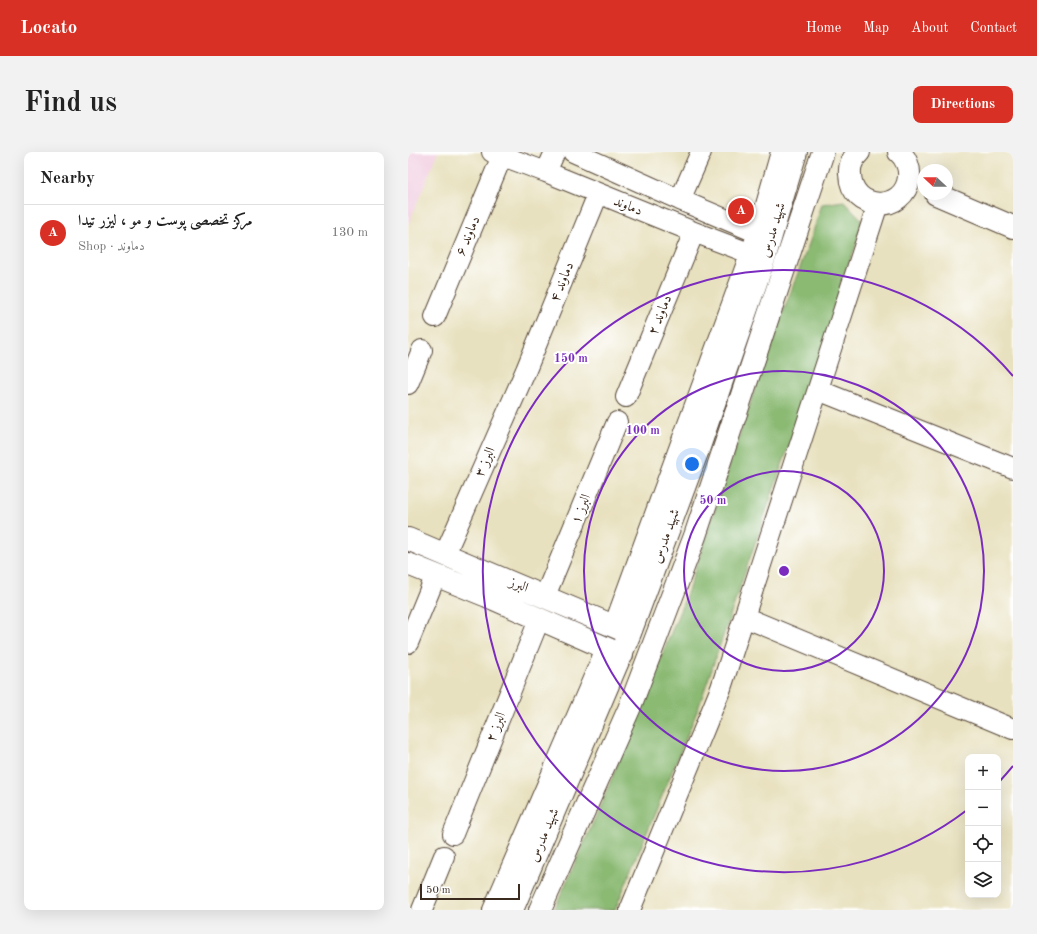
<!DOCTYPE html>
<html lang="en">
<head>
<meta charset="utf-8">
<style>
  body { margin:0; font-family:"Old Standard TT",Amiri,serif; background:#f2f2f2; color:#222 }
  .controls { position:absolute; right:12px; bottom:12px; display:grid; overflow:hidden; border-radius:8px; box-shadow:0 4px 16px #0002 }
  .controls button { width:36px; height:36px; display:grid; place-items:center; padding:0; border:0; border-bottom:1px solid #e0e0e0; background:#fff; color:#222; font:20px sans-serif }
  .compass { position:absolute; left:509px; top:12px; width:36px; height:36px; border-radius:50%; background:#fff; box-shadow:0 4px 16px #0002; rotate:292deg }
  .scale { position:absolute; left:12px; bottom:10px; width:100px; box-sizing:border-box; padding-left:4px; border:2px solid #3b2a1e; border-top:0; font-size:11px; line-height:14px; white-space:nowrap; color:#3b2a1e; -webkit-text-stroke:3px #fff; paint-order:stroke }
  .you { position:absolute; left:284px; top:312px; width:14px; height:14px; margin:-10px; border:3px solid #fff; border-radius:50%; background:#1a73e8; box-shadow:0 0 0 6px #1a73e833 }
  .badge { display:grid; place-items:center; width:26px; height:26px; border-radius:50%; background:#d93025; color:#fff; font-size:13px; font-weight:700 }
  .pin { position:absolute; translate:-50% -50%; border:2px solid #fff; box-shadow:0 1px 4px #0006 }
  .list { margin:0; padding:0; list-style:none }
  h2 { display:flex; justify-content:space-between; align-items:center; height:52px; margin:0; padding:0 16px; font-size:17px }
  h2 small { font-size:13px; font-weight:400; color:#767676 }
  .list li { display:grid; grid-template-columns:26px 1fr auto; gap:12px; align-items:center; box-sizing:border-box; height:56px; padding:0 16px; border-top:1px solid #e0e0e0 }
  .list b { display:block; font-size:15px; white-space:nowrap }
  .list p { margin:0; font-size:13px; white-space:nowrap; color:#767676 }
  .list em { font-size:13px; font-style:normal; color:#767676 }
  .icon { flex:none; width:22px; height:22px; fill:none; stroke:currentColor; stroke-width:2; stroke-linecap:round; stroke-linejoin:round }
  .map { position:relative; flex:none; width:605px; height:758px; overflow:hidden; border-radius:8px }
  header { display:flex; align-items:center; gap:24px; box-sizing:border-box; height:56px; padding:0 20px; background:#d93025; color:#fff }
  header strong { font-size:19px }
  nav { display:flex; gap:22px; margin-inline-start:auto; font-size:14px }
  .intro { display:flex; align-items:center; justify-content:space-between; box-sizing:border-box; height:96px; padding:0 24px }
  h1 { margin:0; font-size:28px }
  .button { padding:10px 18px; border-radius:8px; background:#d93025; color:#fff; font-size:14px; font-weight:700 }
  main { display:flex; gap:24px; padding:0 24px }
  aside { flex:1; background:#fff; border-radius:8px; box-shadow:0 4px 16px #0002 }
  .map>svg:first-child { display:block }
</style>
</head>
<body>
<header>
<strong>Locato</strong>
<nav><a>Home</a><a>Map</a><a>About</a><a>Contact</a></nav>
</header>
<div class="intro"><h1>Find us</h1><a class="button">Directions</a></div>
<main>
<aside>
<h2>Nearby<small></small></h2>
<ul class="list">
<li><span class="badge">A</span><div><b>مرکز تخصصی پوست و مو ، لیزر تیدا</b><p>Shop · دماوند</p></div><em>130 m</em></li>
</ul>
</aside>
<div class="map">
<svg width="605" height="758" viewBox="0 0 605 758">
  <rect width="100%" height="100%" fill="#fff"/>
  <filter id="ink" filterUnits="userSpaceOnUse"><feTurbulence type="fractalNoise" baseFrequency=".025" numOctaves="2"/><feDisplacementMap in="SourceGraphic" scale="8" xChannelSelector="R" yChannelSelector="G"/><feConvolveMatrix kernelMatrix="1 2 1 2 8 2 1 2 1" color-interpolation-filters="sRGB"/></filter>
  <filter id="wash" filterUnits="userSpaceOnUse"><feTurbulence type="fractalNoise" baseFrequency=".012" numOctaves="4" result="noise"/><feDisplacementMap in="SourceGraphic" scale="16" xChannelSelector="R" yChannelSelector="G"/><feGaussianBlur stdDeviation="0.9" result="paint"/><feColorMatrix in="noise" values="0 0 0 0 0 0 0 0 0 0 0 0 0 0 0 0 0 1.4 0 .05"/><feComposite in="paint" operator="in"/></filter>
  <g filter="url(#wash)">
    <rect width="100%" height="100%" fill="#e8e1bf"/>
    <path fill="#f2cfe1" d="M 0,0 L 30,0 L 0,73 Z"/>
    <path fill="#8bba73" stroke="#637248" d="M 436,49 L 454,68 L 447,96 L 432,133 L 437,145 L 374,313 L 290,557 L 207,758 L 146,758 L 193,653 L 280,439 L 354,216 L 402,89 L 414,52 Z"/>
  </g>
  <g filter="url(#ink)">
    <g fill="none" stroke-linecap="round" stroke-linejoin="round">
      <defs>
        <path id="minor" d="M 84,0 L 138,20 L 286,80 L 354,106
          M 165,0 L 272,48 L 362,86
          M 138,20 L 147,0
          M 272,48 L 293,0
          M 27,165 L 94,4
          M 0,232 L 14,198
          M 410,238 L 605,316
          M 218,245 L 286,80
          M 37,402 L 118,218 L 190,42
          M 137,444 L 209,270
          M 336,465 L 605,577
          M 206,474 L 350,81 L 373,0
          M 0,491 L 28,423
          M 45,682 L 131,468
          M 14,758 L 36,704
          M 85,758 L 198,497
          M 222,758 L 313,536 L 470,52"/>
        <path id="major" d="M 451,0 C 446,5 441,13 442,22 C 443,60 497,62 501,25 C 502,16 498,6 491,0
          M 528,42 L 605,75
          M 0,387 L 222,481
          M 0,412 L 79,444 L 214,503
          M 104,758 L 222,481 L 291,295 L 356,107 L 388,0
          M 132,758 L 221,557 L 287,384 L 415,0"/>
      </defs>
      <use href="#minor" stroke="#554536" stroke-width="22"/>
      <use href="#major" stroke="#554536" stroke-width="24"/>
      <use href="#minor" stroke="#fff" stroke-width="20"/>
      <use href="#major" stroke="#fff" stroke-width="22"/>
    </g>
  </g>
  <g fill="none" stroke="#7b2cbf" stroke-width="2">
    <circle cx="376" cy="419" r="100"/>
    <circle cx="376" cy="419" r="200"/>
    <path d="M605 614A301 301 0 0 1 591 630M559 658A301 301 0 1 1 605 224"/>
  </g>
  <g text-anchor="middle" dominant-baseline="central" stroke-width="4" stroke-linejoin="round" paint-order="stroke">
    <g font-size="14" fill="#3b2a1e" stroke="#fff">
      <text transform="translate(220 54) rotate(22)">دماوند</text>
      <text transform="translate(365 78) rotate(-73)">شهید مدرس</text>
      <text transform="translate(60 84) rotate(-67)">دماوند ۶</text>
      <text transform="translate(154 130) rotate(-68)">دماوند ۴</text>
      <text transform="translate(252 163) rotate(-68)">دماوند ۲</text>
      <text transform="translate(77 310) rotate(-66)">البرز ۳</text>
      <text transform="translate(173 357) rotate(-68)">البرز ۱</text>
      <text transform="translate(258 384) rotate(-70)">شهید مدرس</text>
      <text transform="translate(111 433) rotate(23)">البرز</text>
      <text transform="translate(88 575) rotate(-68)">البرز ۲</text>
      <text transform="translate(136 683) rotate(-67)">شهید مدرس</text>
    </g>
  </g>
  <circle cx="376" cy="419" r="6" fill="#7b2cbf" stroke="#fff" stroke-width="2"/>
  <g font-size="12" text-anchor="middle" font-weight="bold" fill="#7b2cbf" stroke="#fff" stroke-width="4" stroke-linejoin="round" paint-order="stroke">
    <text x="163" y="210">150 m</text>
    <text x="235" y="282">100 m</text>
    <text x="305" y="352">50 m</text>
  </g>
</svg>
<div class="controls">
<button>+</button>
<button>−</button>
<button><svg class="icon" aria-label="locate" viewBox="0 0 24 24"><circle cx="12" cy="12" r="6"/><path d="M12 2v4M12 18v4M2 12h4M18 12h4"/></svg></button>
<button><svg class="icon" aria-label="layers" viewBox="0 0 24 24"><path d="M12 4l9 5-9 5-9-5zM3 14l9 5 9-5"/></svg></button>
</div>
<svg class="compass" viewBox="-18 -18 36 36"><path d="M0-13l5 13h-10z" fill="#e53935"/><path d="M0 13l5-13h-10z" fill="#767676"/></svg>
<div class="scale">50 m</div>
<div class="you"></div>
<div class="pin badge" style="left:333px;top:59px">A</div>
</div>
</main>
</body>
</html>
